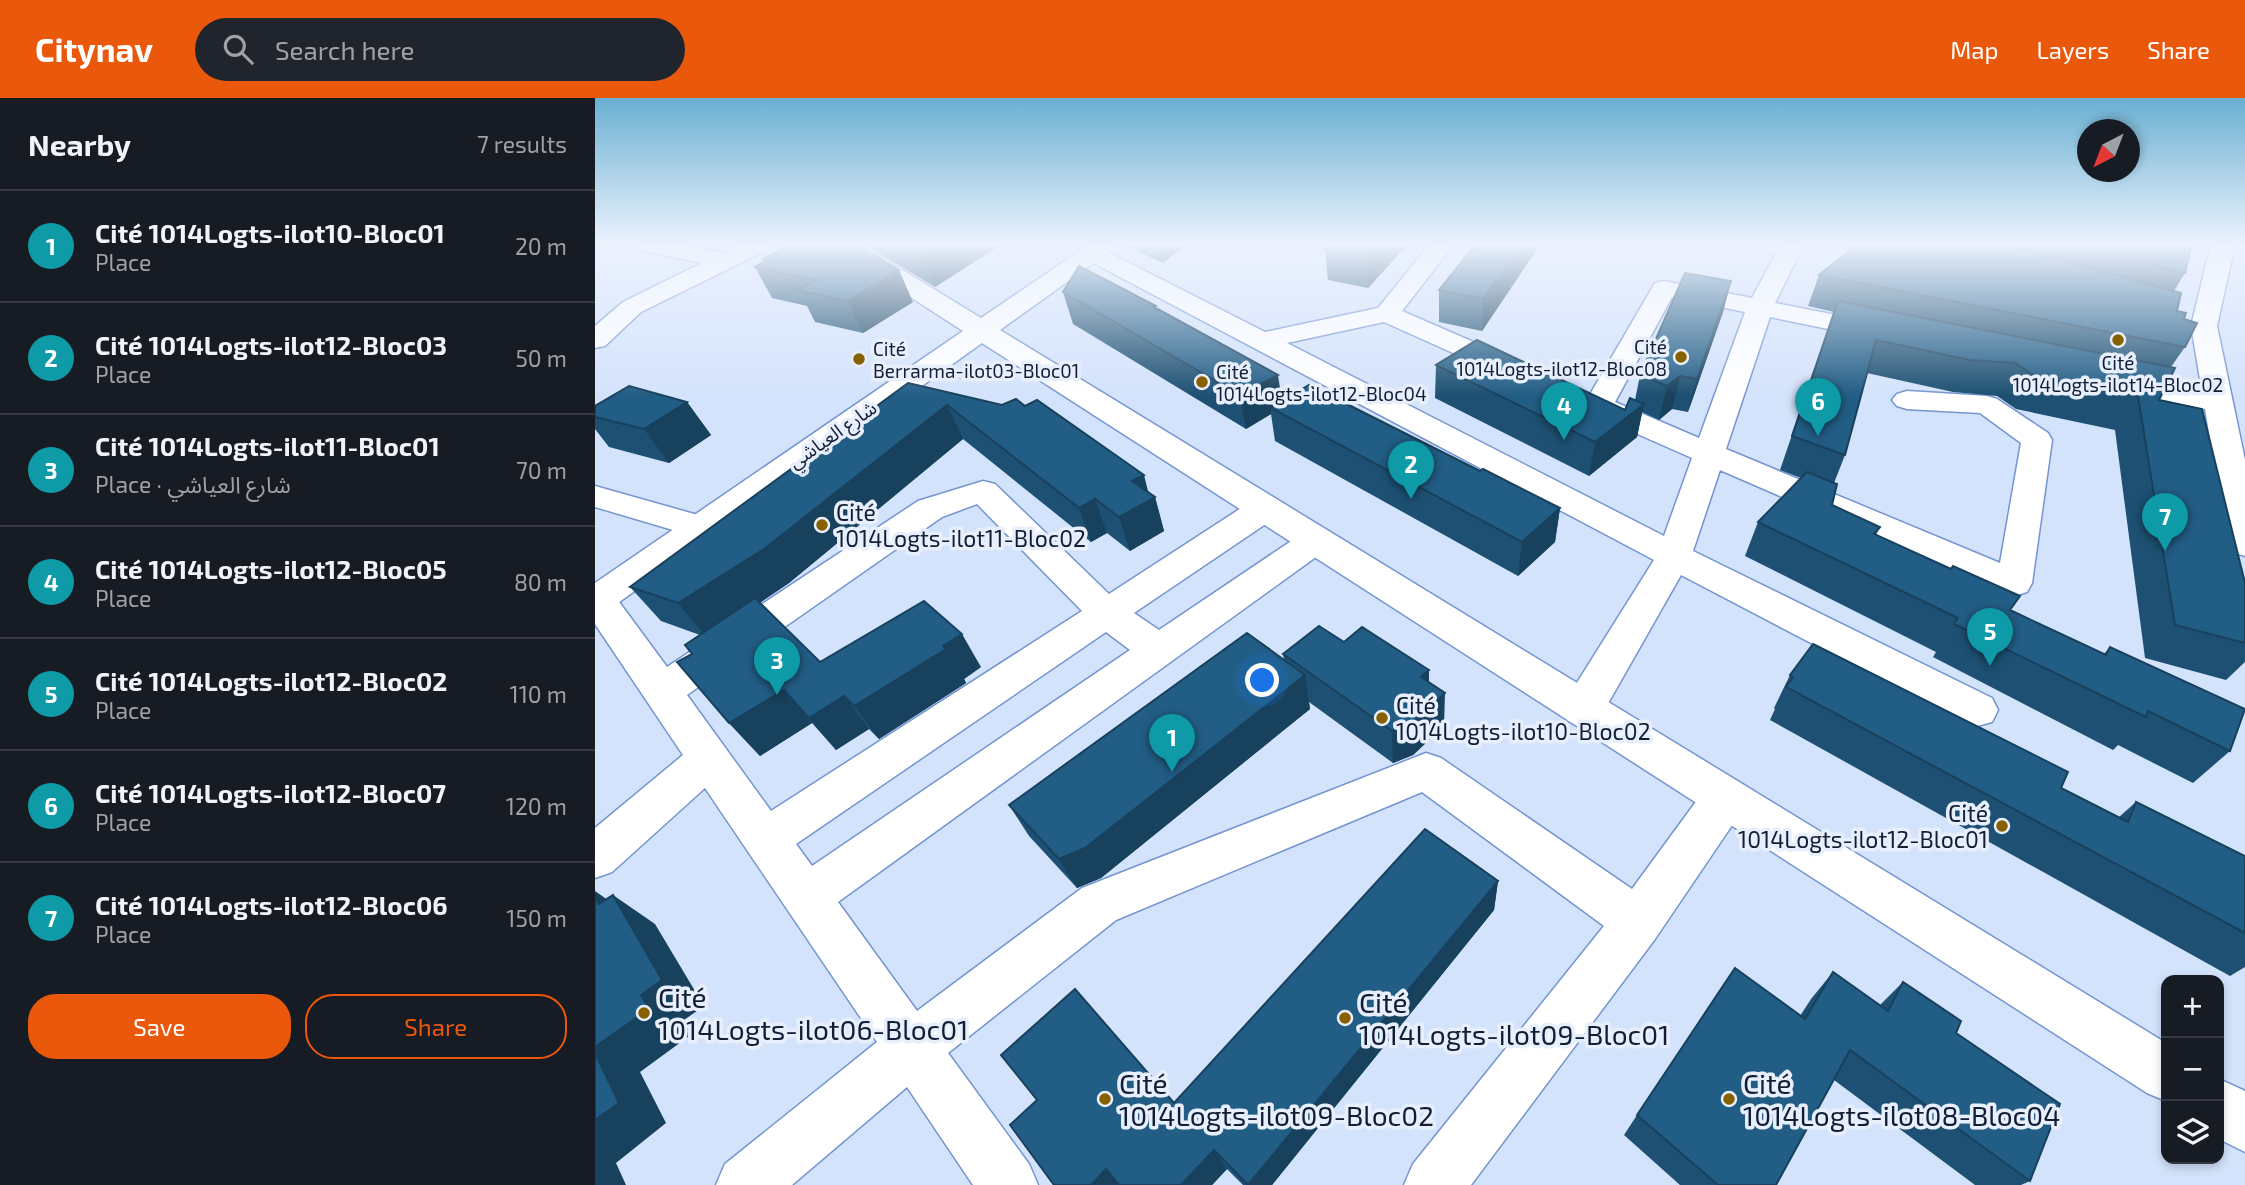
<!DOCTYPE html>
<html lang="en">
<head>
<meta charset="utf-8">
<style>
  body { margin:0; font-family:"Exo 2","Noto Sans Arabic",sans-serif; background:#20242c; color:#f1f3f6 }
  .controls { position:absolute; right:21px; bottom:21px; display:grid; overflow:hidden; border-radius:14px; box-shadow:0 4px 10px #0003 }
  .controls button { width:63px; height:63px; display:grid; place-items:center; padding:0; border:0; border-bottom:2px solid #363941; background:#171b24; color:#f1f3f6; font:35px sans-serif }
  .compass { position:absolute; left:1482px; top:21px; width:63px; height:63px; border-radius:50%; background:#171b24; box-shadow:0 4px 10px #0003; rotate:222deg }
  .you { position:absolute; left:668px; top:583px; width:24px; height:24px; margin:-18px; border:5px solid #fff; border-radius:50%; background:#1a73e8; box-shadow:0 0 0 10px #1a73e833 }
  .badge { display:grid; place-items:center; width:46px; height:46px; border-radius:50%; background:#ea580c; color:#fff; font-size:23px; font-weight:700 }
  .pin { position:absolute; translate:-50% -58px; filter:drop-shadow(0 2px 4px #0008) }
  .pin::after { content:''; position:absolute; top:37px; width:24px; height:21px; background:inherit; clip-path:polygon(0 0,100% 0,50% 100%) }
  .list { margin:0; padding:0; list-style:none }
  h2 { display:flex; justify-content:space-between; align-items:center; height:91px; margin:0; padding:0 28px; font-size:30px }
  h2 small { font-size:23px; font-weight:400; color:#9ea1a6 }
  .list li { display:grid; grid-template-columns:46px 1fr auto; gap:21px; align-items:center; box-sizing:border-box; height:112px; padding:0 28px; border-top:2px solid #363941 }
  .list b { display:block; font-size:26px; white-space:nowrap }
  .list p { margin:0; font-size:23px; white-space:nowrap; color:#9ea1a6 }
  .list em { font-size:23px; font-style:normal; color:#9ea1a6 }
  .actions { display:flex; gap:14px; padding:21px 28px }
  .actions a { flex:1; padding:16px 0; border:2px solid #ea580c; border-radius:28px; text-align:center; font-size:24px; color:#ea580c }
  .actions .main { background:#ea580c; color:#fff }
  .icon { flex:none; width:38px; height:38px; fill:none; stroke:currentColor; stroke-width:2; stroke-linecap:round; stroke-linejoin:round }
  .map { position:relative; flex:none; width:1650px; height:1087px; overflow:hidden }
  header { display:flex; align-items:center; gap:42px; box-sizing:border-box; height:98px; padding:0 35px; background:#ea580c; color:#fff }
  header strong { font-size:33px }
  nav { display:flex; gap:38px; margin-inline-start:auto; font-size:24px }
  .search { width:490px; height:63px; background:#20242c; display:flex; align-items:center; gap:18px; box-sizing:border-box; padding:0 24px; border-radius:38px; color:#9ea1a6; font-size:26px }
  main { display:flex }
  aside { flex:1; background:#171b24 }
  .map>svg:first-child { display:block }
</style>
</head>
<body>
<header>
<strong>Citynav</strong>
<div class="search"><svg class="icon" aria-label="search" viewBox="0 0 24 24"><circle cx="10" cy="10" r="6"/><path d="M15 15l6 6"/></svg>Search here</div>
<nav><a>Map</a><a>Layers</a><a>Share</a></nav>
</header>
<main>
<aside>
<h2>Nearby<small>7 results</small></h2>
<ul class="list">
<li><span class="badge" style="background:#0f9aa8">1</span><div><b>Cité 1014Logts-ilot10-Bloc01</b><p>Place</p></div><em>20 m</em></li>
<li><span class="badge" style="background:#0f9aa8">2</span><div><b>Cité 1014Logts-ilot12-Bloc03</b><p>Place</p></div><em>50 m</em></li>
<li><span class="badge" style="background:#0f9aa8">3</span><div><b>Cité 1014Logts-ilot11-Bloc01</b><p>Place · شارع العياشي</p></div><em>70 m</em></li>
<li><span class="badge" style="background:#0f9aa8">4</span><div><b>Cité 1014Logts-ilot12-Bloc05</b><p>Place</p></div><em>80 m</em></li>
<li><span class="badge" style="background:#0f9aa8">5</span><div><b>Cité 1014Logts-ilot12-Bloc02</b><p>Place</p></div><em>110 m</em></li>
<li><span class="badge" style="background:#0f9aa8">6</span><div><b>Cité 1014Logts-ilot12-Bloc07</b><p>Place</p></div><em>120 m</em></li>
<li><span class="badge" style="background:#0f9aa8">7</span><div><b>Cité 1014Logts-ilot12-Bloc06</b><p>Place</p></div><em>150 m</em></li>
</ul>
<div class="actions"><a class="main">Save</a><a>Share</a></div>
</aside>
<div class="map">
<svg width="1650" height="1087" viewBox="0 0 1650 1087">
  <rect width="100%" height="100%" fill="#d4e3fc"/>
  <g fill="none" stroke-linecap="round" stroke-linejoin="round">
    <defs>
      <path id="minor" d="M 37,146 L 81,146 L 128,155 L 148,146 L 178,146 L 174,151 L 46,214 L 10,248 L 0,250 L 0,228 L 28,204 L 107,165 L 41,151 Z
        M 835,146 L 859,146 L 807,213 L 927,265 L 931,271 L 927,277 L 917,279 L 907,277 L 789,224 L 692,245 L 1069,438 L 1097,360 L 988,312 L 983,306 L 988,300 L 994,298 L 1060,185 L 1069,183 L 1157,200 L 1186,146 L 1209,146 L 1180,205 L 1287,226 L 1296,228 L 1300,234 L 1296,240 L 1287,242 L 1175,219 L 1131,351 L 1405,465 L 1426,345 L 1385,315 L 1312,311 L 1302,308 L 1297,302 L 1302,296 L 1312,293 L 1392,298 L 1402,301 L 1453,335 L 1457,342 L 1437,485 L 1432,494 L 1419,498 L 1406,494 L 1125,372 L 1098,453 L 1397,600 L 1403,612 L 1397,624 L 1382,628 L 1367,624 L 1086,477 L 1003,623 L 988,627 L 973,623 L 967,611 L 973,599 L 1059,462 L 489,160 L 485,155 L 489,150 L 505,150 L 670,234 L 783,210 ZM 1077,199 L 1150,214 L 1104,340 L 1020,304 Z
        M 1616,146 L 1640,146 L 1622,228 L 1650,362 L 1650,458 L 1638,454 L 1633,446 L 1610,311 L 1507,289 L 1503,283 L 1507,277 L 1517,274 L 1607,293 L 1596,228 Z
        M 388,383 L 400,386 L 514,496 L 657,403 L 669,400 L 681,403 L 686,411 L 681,419 L 539,515 L 564,532 L 708,435 L 720,431 L 732,435 L 737,443 L 732,451 L 243,804 L 322,913 L 487,790 L 831,655 L 846,660 L 1037,791 L 1114,686 L 1130,681 L 1146,686 L 1152,700 L 1146,714 L 1060,841 L 876,1087 L 809,1087 L 818,1066 L 1009,828 L 827,694 L 521,822 L 353,955 L 434,1066 L 443,1087 L 378,1087 L 312,989 L 197,1087 L 121,1087 L 130,1066 L 282,944 L 110,690 L 17,774 L 0,780 L 0,730 L 88,657 L 0,526 L 0,490 L 16,493 L 72,569 L 323,403 ZM 382,406 L 487,513 L 176,713 L 92,597 L 347,419 ZM 511,534 L 535,552 L 217,768 L 201,746 Z
        M 0,388 L 117,421 L 122,429 L 117,437 L 105,440 L 0,409 Z"/>
      <path id="tertiary" d="M 238,146 L 265,146 L 386,220 L 495,146 L 521,146 L 518,151 L 405,232 L 1571,945 L 1571,1003 L 1552,995 L 387,245 L 13,512 L 0,516 L 0,485 L 368,233 L 241,151 Z
        M 1624,981 L 1650,993 L 1650,1054 L 1624,1041 Z"/>
    </defs>
    <use href="#minor" stroke="#7495d0" stroke-width="3"/>
    <use href="#tertiary" stroke="#7495d0" stroke-width="3"/>
    <use href="#minor" fill="#fff" fill-rule="evenodd"/>
    <use href="#tertiary" fill="#fff" fill-rule="evenodd"/>
  </g>
  <path fill="#1d5072" d="M 269,146 L 404,146 L 404,148 L 340,189 Z
    M 527,146 L 592,146 L 568,165 Z
    M 736,146 L 813,146 L 773,190 L 733,182 L 730,151 Z
    M 881,146 L 943,146 L 942,151 L 887,233 L 844,224 L 844,192 Z
    M 1263,146 L 1597,146 L 1590,175 L 1579,193 L 1582,213 L 1589,221 L 1590,249 L 1576,269 L 1564,302 L 1650,485 L 1650,564 L 1631,582 L 1550,560 L 1520,332 L 1421,311 L 1402,298 L 1358,294 L 1272,275 L 1250,357 L 1239,385 L 1237,407 L 1285,429 L 1281,437 L 1415,512 L 1509,556 L 1515,549 L 1635,653 L 1598,685 L 1523,647 L 1518,652 L 1338,559 L 1341,554 L 1150,458 L 1163,424 L 1206,380 L 1185,372 L 1239,214 L 1213,208 L 1224,177 Z
    M 168,161 L 318,204 L 268,235 L 220,224 L 212,208 L 177,200 L 160,169 L 169,164 Z
    M 1136,183 L 1128,214 L 1093,314 L 1077,311 L 1064,322 L 1047,314 L 1042,339 L 994,378 L 840,300 L 841,267 L 1030,312 L 1040,302 L 1045,277 Z
    M 468,194 L 561,208 L 562,211 L 687,303 L 885,373 L 965,410 L 960,444 L 923,478 L 680,343 L 676,316 L 651,331 L 478,226 Z
    M 313,285 L 407,307 L 560,399 L 569,433 L 535,453 L 512,435 L 496,444 L 368,341 L 194,485 L 165,505 L 225,564 L 386,569 L 369,581 L 371,585 L 284,641 L 274,631 L 241,652 L 217,625 L 165,658 L 134,625 L 97,556 L 105,537 L 66,523 L 35,489 Z
    M 92,304 L 116,337 L 74,365 L 14,349 L 0,331 L 0,308 Z
    M 749,544 L 834,572 L 834,584 L 849,628 L 818,657 L 798,665 L 714,604 L 715,611 L 506,780 L 482,790 L 434,738 L 414,707 L 689,562 L 688,556 Z
    M 1195,577 L 1466,690 L 1524,719 L 1541,704 L 1650,758 L 1650,869 L 1635,878 L 1175,622 L 1180,611 L 1179,610 Z
    M 903,783 L 899,812 L 677,1087 L 648,1087 L 632,1071 L 617,1087 L 459,1087 Z
    M 1238,874 L 1285,907 L 1308,884 L 1361,935 L 1435,1083 L 1426,1087 L 1380,1087 L 1239,982 L 1181,1087 L 1085,1087 L 1029,1037 L 1042,1017 L 1205,918 L 1216,901 Z"/>
  <path fill="#18415d" d="M 348,146 L 404,146 L 404,148 L 340,189 L 327,158 Z
    M 563,146 L 592,146 L 568,165 Z
    M 784,146 L 813,146 L 773,190 L 771,158 Z
    M 928,146 L 943,146 L 942,151 L 887,233 L 888,201 Z
    M 304,172 L 318,204 L 268,235 L 253,203 Z
    M 1136,183 L 1128,214 L 1093,314 L 1102,281 Z
    M 683,277 L 688,310 L 676,310 L 676,316 L 651,331 L 645,297 Z
    M 1085,278 L 1077,311 L 1064,322 L 1072,288 Z
    M 92,304 L 116,337 L 74,365 L 49,331 Z
    M 1049,306 L 1042,339 L 994,378 L 1000,344 Z
    M 352,307 L 368,341 L 194,485 L 112,539 L 83,505 Z
    M 549,377 L 555,401 L 560,399 L 569,433 L 535,453 L 524,419 L 537,383 Z
    M 500,401 L 512,435 L 496,444 L 484,410 Z
    M 965,410 L 960,444 L 923,478 L 927,444 Z
    M 367,536 L 386,569 L 369,581 L 371,585 L 284,641 L 259,608 Z
    M 834,572 L 834,605 L 826,579 Z
    M 710,577 L 715,611 L 506,780 L 482,790 L 464,761 Z
    M 189,592 L 217,625 L 165,658 L 134,625 Z
    M 850,595 L 849,628 L 818,657 L 798,665 L 797,633 Z
    M 249,598 L 274,631 L 241,652 L 214,620 Z
    M 903,783 L 899,812 L 677,1087 L 653,1087 Z
    M 0,793 L 27,812 L 18,797 L 60,826 L 109,908 L 89,922 L 97,936 L 45,974 L 71,1025 L 21,1065 L 31,1087 L 0,1087 L 0,949 L 46,897 L 0,799 Z
    M 619,1052 L 632,1071 L 617,1087 L 586,1087 Z
    M 511,1071 L 528,1087 L 496,1087 Z"/>
  <path fill="#225d85" stroke="#18415d" stroke-width="2" d="M 196,146 L 261,146 L 304,172 L 253,203 L 203,192 L 221,182 L 160,169 L 172,162 L 168,161 Z
    M 307,146 L 348,146 L 327,158 Z
    M 736,146 L 784,146 L 771,158 L 730,151 Z
    M 881,146 L 928,146 L 888,201 L 844,192 Z
    M 1263,146 L 1408,146 L 1586,195 L 1582,213 L 1591,215 L 1589,221 L 1602,225 L 1590,249 L 1224,177 Z
    M 1482,146 L 1597,146 L 1590,175 Z
    M 484,168 L 561,208 L 559,209 L 683,277 L 645,297 L 468,194 Z
    M 1090,175 L 1136,183 L 1102,281 L 1085,278 L 1072,288 L 1045,277 Z
    M 1243,203 L 1580,270 L 1564,302 L 1607,311 L 1650,485 L 1650,545 L 1580,527 L 1543,298 L 1440,278 L 1420,265 L 1375,262 L 1281,242 L 1250,357 L 1197,338 Z
    M 882,242 L 1030,312 L 1035,300 L 1049,306 L 1000,344 L 841,267 Z
    M 313,285 L 407,307 L 421,301 L 430,308 L 442,302 L 549,377 L 537,383 L 560,399 L 524,419 L 500,401 L 484,410 L 352,307 L 169,451 L 83,505 L 35,489 Z
    M 714,287 L 885,373 L 888,371 L 965,410 L 927,444 L 676,310 Z
    M 34,288 L 92,304 L 49,331 L 0,319 L 0,308 Z
    M 1212,374 L 1242,386 L 1237,407 L 1285,429 L 1279,436 L 1356,471 L 1358,468 L 1425,498 L 1415,512 L 1511,557 L 1515,549 L 1650,611 L 1635,653 L 1553,613 L 1551,619 L 1359,526 L 1363,520 L 1163,424 Z
    M 160,500 L 225,564 L 329,503 L 367,536 L 348,548 L 351,551 L 259,608 L 249,598 L 214,620 L 189,592 L 134,625 L 82,564 L 97,556 L 90,547 Z
    M 724,528 L 749,544 L 767,529 L 834,572 L 826,579 L 850,595 L 818,625 L 797,633 L 688,556 Z
    M 652,535 L 710,577 L 490,750 L 464,761 L 414,707 Z
    M 1218,546 L 1473,674 L 1466,690 L 1533,724 L 1541,704 L 1650,758 L 1650,835 L 1191,589 L 1198,579 L 1195,577 Z
    M 830,731 L 903,783 L 653,1087 L 619,1052 L 586,1087 L 524,1087 L 511,1071 L 496,1087 L 459,1087 L 415,1027 L 442,1002 L 406,957 L 480,891 L 579,1005 Z
    M 18,797 L 67,882 L 46,897 L 54,911 L 0,949 L 0,799 L 4,806 Z
    M 1140,870 L 1210,921 L 1238,874 L 1293,913 L 1308,884 L 1366,923 L 1361,935 L 1465,1006 L 1435,1083 L 1255,952 L 1181,1087 L 1123,1087 L 1042,1017 Z
    M 0,955 L 24,1005 L 0,1022 Z"/>
  <linearGradient id="sky" x2="0" y2="1"><stop stop-color="#6ab0d2"/><stop offset="0.49" stop-color="#ecf2fe"/><stop offset="1" stop-color="#ecf2fe" stop-opacity="0"/></linearGradient>
  <rect width="1650" height="298" fill="url(#sky)"/>
  <g fill="#876100" stroke="#e8effc" stroke-width="2.5">
    <circle cx="1523" cy="242" r="7"/>
    <circle cx="1086" cy="259" r="7"/>
    <circle cx="264" cy="261" r="7"/>
    <circle cx="607" cy="284" r="7"/>
    <circle cx="227" cy="427" r="7"/>
    <circle cx="787" cy="620" r="7"/>
    <circle cx="1407" cy="728" r="7"/>
    <circle cx="49" cy="915" r="7"/>
    <circle cx="750" cy="920" r="7"/>
    <circle cx="510" cy="1001" r="7"/>
    <circle cx="1134" cy="1001" r="7"/>
  </g>
  <g text-anchor="middle" dominant-baseline="central" stroke-width="7" stroke-linejoin="round" paint-order="stroke">
    <g font-size="19" fill="#121e35" stroke="#e8effc" text-anchor="start">
      <text x="1072" y="248" text-anchor="end">Cité<tspan x="1072" dy="22">1014Logts-ilot12-Bloc08</tspan></text>
      <text x="278" y="250">Cité<tspan x="278" dy="22">Berrarma-ilot03-Bloc01</tspan></text>
      <text x="1523" y="264" text-anchor="middle">Cité<tspan x="1523" dy="22">1014Logts-ilot14-Bloc02</tspan></text>
      <text x="621" y="273">Cité<tspan x="621" dy="22">1014Logts-ilot12-Bloc04</tspan></text>
    </g>
    <g font-size="19" fill="#121e35" stroke="#e8effc">
      <text transform="translate(237 336) rotate(-35)">شارع العياشي</text>
    </g>
    <g font-size="23" fill="#121e35" stroke="#e8effc" text-anchor="start">
      <text x="241" y="414">Cité<tspan x="241" dy="26">1014Logts-ilot11-Bloc02</tspan></text>
      <text x="801" y="607">Cité<tspan x="801" dy="26">1014Logts-ilot10-Bloc02</tspan></text>
      <text x="1393" y="715" text-anchor="end">Cité<tspan x="1393" dy="26">1014Logts-ilot12-Bloc01</tspan></text>
    </g>
    <g font-size="28" fill="#121e35" stroke="#e8effc" text-anchor="start">
      <text x="63" y="899">Cité<tspan x="63" dy="32">1014Logts-ilot06-Bloc01</tspan></text>
      <text x="764" y="904">Cité<tspan x="764" dy="32">1014Logts-ilot09-Bloc01</tspan></text>
      <text x="524" y="985">Cité<tspan x="524" dy="32">1014Logts-ilot09-Bloc02</tspan></text>
      <text x="1148" y="985">Cité<tspan x="1148" dy="32">1014Logts-ilot08-Bloc04</tspan></text>
    </g>
  </g>
</svg>
<div class="controls">
<button>+</button>
<button>−</button>
<button><svg class="icon" aria-label="layers" viewBox="0 0 24 24"><path d="M12 4l9 5-9 5-9-5zM3 14l9 5 9-5"/></svg></button>
</div>
<svg class="compass" viewBox="-18 -18 36 36"><path d="M0-13l5 13h-10z" fill="#e53935"/><path d="M0 13l5-13h-10z" fill="#9ea1a6"/></svg>
<div class="you"></div>
<div class="pin badge" style="left:577px;top:674px;background:#0f9aa8">1</div>
<div class="pin badge" style="left:816px;top:401px;background:#0f9aa8">2</div>
<div class="pin badge" style="left:182px;top:597px;background:#0f9aa8">3</div>
<div class="pin badge" style="left:969px;top:342px;background:#0f9aa8">4</div>
<div class="pin badge" style="left:1395px;top:568px;background:#0f9aa8">5</div>
<div class="pin badge" style="left:1223px;top:338px;background:#0f9aa8">6</div>
<div class="pin badge" style="left:1570px;top:453px;background:#0f9aa8">7</div>
</div>
</main>
</body>
</html>
